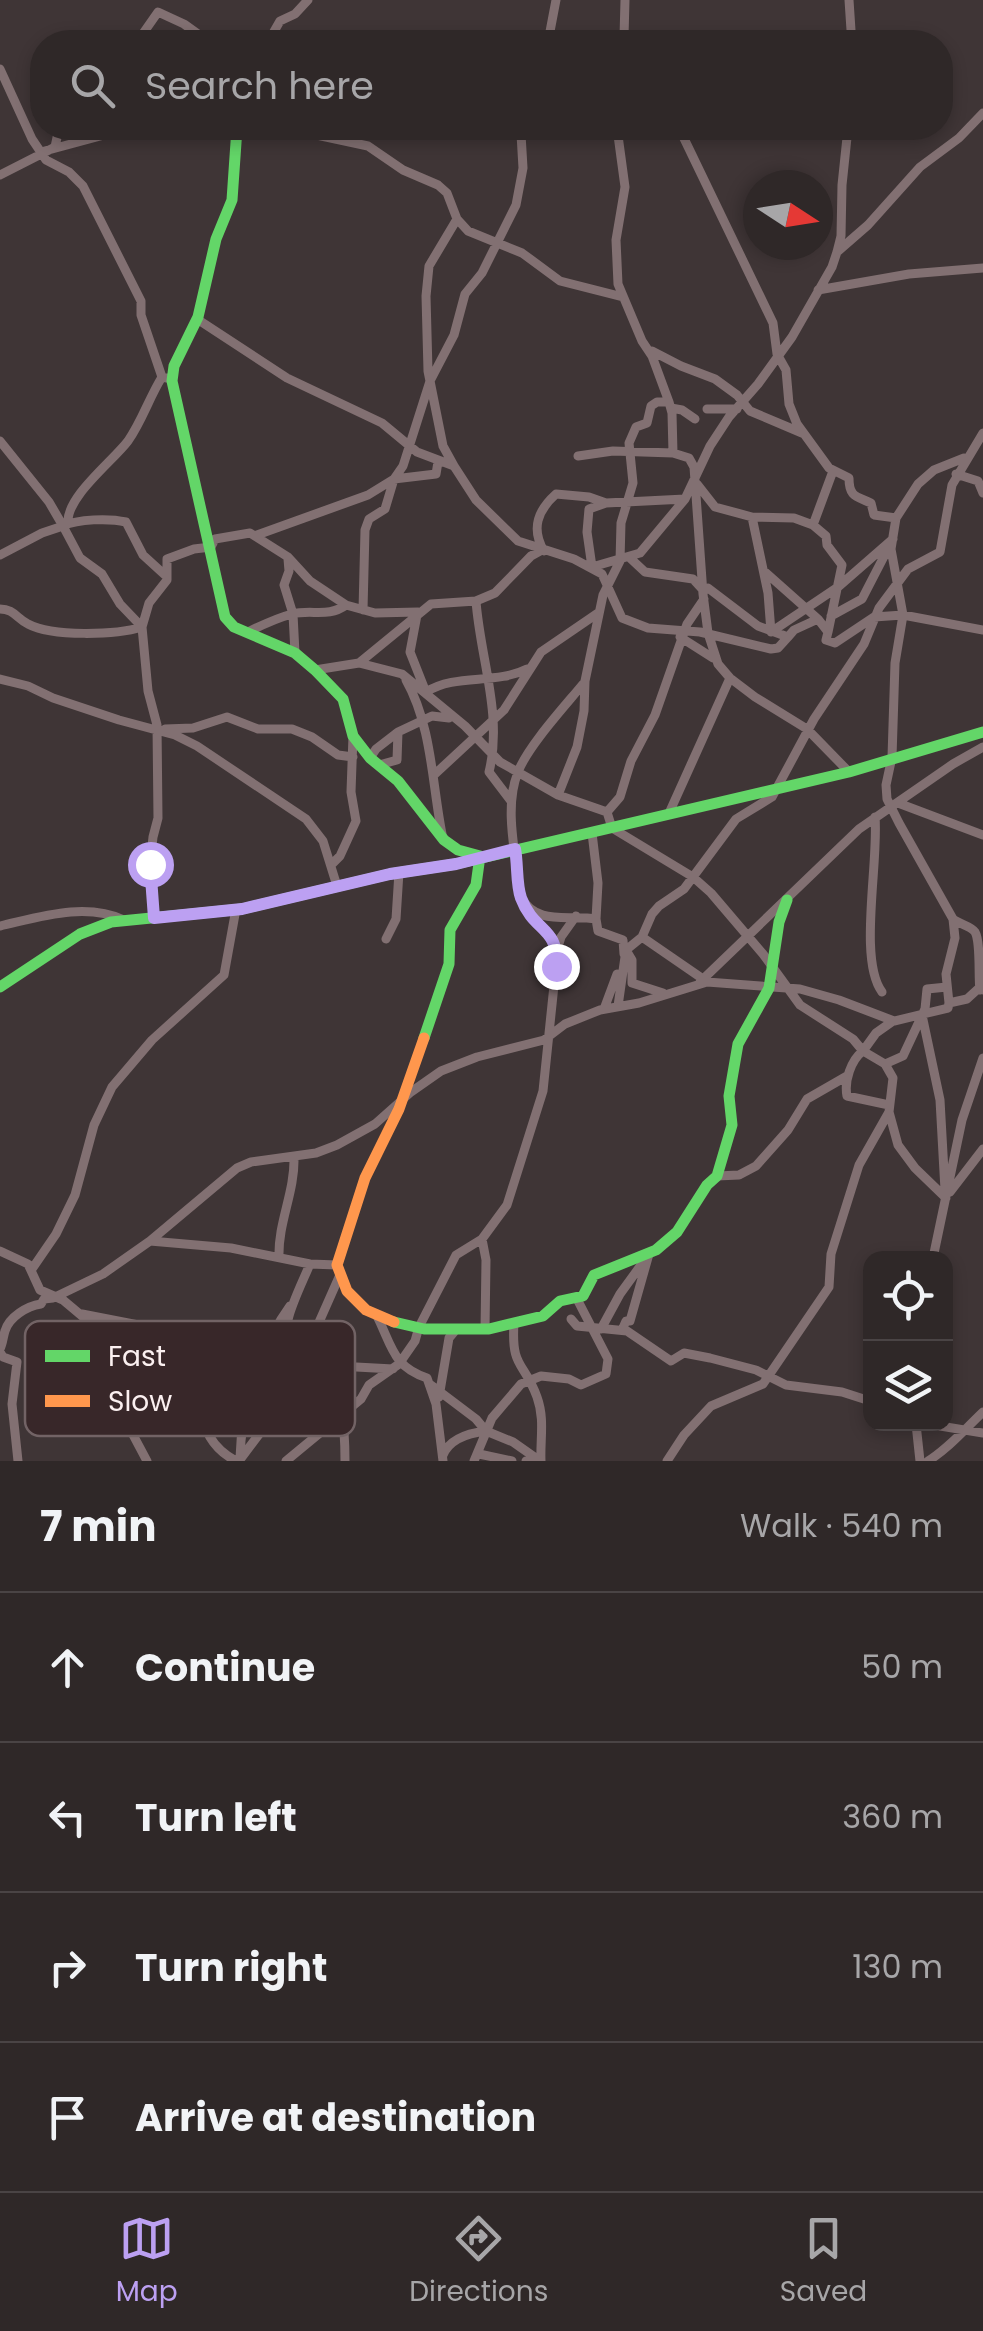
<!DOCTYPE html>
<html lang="en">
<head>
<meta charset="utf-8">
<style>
  body { margin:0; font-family:Poppins,sans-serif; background:#373030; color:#f1f3f6 }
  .controls { position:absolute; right:30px; bottom:30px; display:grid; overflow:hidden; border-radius:20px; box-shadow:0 5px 15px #0003 }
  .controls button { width:90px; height:90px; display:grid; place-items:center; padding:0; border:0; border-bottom:2px solid #4a4445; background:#2f2828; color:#f1f3f6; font:50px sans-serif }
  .compass { position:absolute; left:743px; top:170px; width:90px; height:90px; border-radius:50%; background:#2f2828; box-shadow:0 5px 15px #0003; rotate:102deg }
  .stop { position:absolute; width:30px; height:30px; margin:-22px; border:8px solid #bca0f2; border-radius:50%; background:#fff }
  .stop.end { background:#bca0f2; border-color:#fff; box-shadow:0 2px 10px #0008 }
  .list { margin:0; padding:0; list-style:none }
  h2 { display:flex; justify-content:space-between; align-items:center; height:130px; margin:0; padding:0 40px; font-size:42px }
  h2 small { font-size:32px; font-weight:400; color:#a7a6a8 }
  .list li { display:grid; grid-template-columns:65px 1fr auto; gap:30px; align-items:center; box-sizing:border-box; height:150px; padding:0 40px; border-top:2px solid #4a4445 }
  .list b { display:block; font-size:38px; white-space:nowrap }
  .list em { font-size:32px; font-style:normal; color:#a7a6a8 }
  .icon { flex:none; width:55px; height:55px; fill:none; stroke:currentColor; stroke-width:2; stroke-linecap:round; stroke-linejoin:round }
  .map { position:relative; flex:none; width:983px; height:1461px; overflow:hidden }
  .search { position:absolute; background:#2f2828; box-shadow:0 5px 15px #0003; left:30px; right:30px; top:30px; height:110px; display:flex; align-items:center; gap:25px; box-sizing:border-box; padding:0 35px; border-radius:40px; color:#a7a6a8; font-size:38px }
  .sheet { height:730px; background:#2f2828 }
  nav { display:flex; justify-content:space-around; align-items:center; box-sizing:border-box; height:140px; border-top:2px solid #4a4445; background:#2f2828; font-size:28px; color:#a7a6a8 }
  nav a { display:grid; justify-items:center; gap:5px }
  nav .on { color:#bca0f2 }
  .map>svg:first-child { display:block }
</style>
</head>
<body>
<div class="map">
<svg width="983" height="1461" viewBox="0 0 983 1461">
  <rect width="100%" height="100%" fill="#3f3536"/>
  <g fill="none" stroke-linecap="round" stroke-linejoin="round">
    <path stroke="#827072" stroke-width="9" d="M 625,0 L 624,37 L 631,42
      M 137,42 L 158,12 L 184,24 L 209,42
      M 268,42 L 280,21 L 295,14 L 308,0
      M 548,42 L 556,0
      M 849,42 L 851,30 L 849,0
      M 0,69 L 32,139 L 46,160 L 69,172 L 83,186 L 141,301 L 141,315 L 162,377
      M 284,128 L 368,146 L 403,170 L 438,185 L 447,193 L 457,219
      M 617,128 L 625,187 L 616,240 L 618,284 L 642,341 L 652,356 L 669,402 L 672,413 L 673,453 L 689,458 L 694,467 L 703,594 L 708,633 L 718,664 L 730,678 L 755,697 L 807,729 L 849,772
      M 679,128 L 773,323 L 777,354 L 786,370 L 789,404 L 797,424 L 829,468 L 849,478 C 849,497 856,496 871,503 L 874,515 L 896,518
      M 41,152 L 130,128
      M 0,175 L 55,147 L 59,128
      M 837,252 L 868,225 L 920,167 L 959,138 L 983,113
      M 818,290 L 909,274 L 983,268
      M 197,319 L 287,378 L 382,423 L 417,452 L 454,466 L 476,500 L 518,541 L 574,559 L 602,574 L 622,618 L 648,628 L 700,632 L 771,649 L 778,648 L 788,637
      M 652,351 L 681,366 L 715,379 L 737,395 L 750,411 L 802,433
      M 671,408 L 682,410 L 695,419
      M 707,409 L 737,409
      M 0,441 L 49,502 L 63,526 C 78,519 109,518 126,522 L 143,555 L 166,576
      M 578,456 L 613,451 L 673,453
      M 454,466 L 443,446 L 428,371 L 426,296 L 429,266 L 457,219 L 468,231 L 522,253 L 560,281 L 623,297
      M 956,474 L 978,481 L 983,493
      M 697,484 L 715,507 L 752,517 L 768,593 L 771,632 L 838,587 L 893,539 L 862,599 L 831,616
      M 752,517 L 794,518 L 813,525
      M 68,523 C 66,497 112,462 128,441 C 142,421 149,398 162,377 L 167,378
      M 257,535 L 368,495 L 394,479 L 436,474 L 438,462
      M 544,551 C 531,529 537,511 556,494 L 589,497 L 606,503
      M 0,555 L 42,533 L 63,526 L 80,558 L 102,574 L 120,604 L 142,627
      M 630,558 L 645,572 L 693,579 L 704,591 L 708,588 L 758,626 L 788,637 L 794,630 L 818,619 L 828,632 L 826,640 L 835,643 L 874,617 L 903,615 L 983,630
      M 288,559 L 289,571 L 284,585 L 293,614 L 295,653
      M 592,567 L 640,553 L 685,499 L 710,446 L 729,417 L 758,384 L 792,337 L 832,267 L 837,252 L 841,236 L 842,185 L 848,128
      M 592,567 L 587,532 L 589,509 L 606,503 L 685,499
      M 764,571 L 818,619
      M 476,601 C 480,657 503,715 489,772 L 511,801
      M 0,609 C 14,609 16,618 28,624 C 52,637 116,635 142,627
      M 363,610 L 365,530 L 369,519 L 385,509 L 394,479 L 403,466 L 430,381 L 454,335 L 465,294 L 482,273 L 516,205 L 523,168 L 521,134 L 523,128
      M 417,615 L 410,652 L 425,690
      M 248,632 C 262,625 277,618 292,614 C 312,609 328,618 346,605
      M 828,632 L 842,565 L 827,545 L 826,536 L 813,525 L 833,471
      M 680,637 L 713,658
      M 359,663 L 431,604 L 476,601 L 495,593 L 531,556 L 540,551
      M 315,670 L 359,663 L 402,674 L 465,726 L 500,762 L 558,795 L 607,812 L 612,828 L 693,877 L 711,893 L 763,954 L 800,1005 L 853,1039 L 863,1051 L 876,1033 L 893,1021
      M 0,679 L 28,686 L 53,698 L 119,720 L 175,735 L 197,746 L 306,819 L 323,841 L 337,886
      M 406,680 C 432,726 432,784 442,834
      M 583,684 C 565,706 528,746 518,772 C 503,809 517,858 520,896 C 537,927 569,914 596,919 L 598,883 L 592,833
      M 426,692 C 456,673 495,685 527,669
      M 165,729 L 193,728 L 227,717 L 258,729 L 292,729 L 312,737 L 338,755 L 353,757
      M 370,758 L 376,749 L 398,732
      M 379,765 L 397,760 L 398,732 L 432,716 L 449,718
      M 435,774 L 504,710 L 541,652 L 598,613
      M 558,795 L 577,747 L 584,711 L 585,681 L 603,595 L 620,561 L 621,523 L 633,483 L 629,443 L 636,427 L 647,423 L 651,406 L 657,402 L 669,402
      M 898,803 L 983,835
      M 670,811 L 730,678
      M 607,812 L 620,797 L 631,761 L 655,715 L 687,624 L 704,599
      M 875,817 C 879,862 858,960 882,992
      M 332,864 L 340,856 L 356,821 L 351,792 L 353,736
      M 154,918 L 149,873 L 153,837 L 158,818 L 157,725 L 148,691 L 142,627 L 149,603 L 167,580 L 167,559 L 194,549 L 211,547 L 215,539 L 250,533 L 288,557 L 310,581 L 346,605 L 375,613 L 418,612
      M 596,919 L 598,931 L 623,940 L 624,954
      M 953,919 C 959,924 971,926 975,932 C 981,942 978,978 980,990
      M 0,926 C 40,917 85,902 124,920
      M 642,937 L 703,979
      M 386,939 L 396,919 L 399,872
      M 558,947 L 561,937 L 576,916
      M 626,950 L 642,937 L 652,914 L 659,906 L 684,889 L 736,819 L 772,797 L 814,719 L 864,644 L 879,608 L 908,569 L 940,552 L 952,485 L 983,433
      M 700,982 L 859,829 L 953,764 L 983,747
      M 949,1003 L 946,974 L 955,938 L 953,919 L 899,823 L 887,799 L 886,785 L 892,757 L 895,663 L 903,615 L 891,549 L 896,518 L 918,484 L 934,470 L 964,458
      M 618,1006 L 626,950 L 632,960 L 632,983 L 663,993
      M 604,1009 L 617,974
      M 922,1015 L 940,1100 L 945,1190
      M 885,1064 L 893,1078 L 889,1112 L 898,1145 L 915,1168 L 946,1198
      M 889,1105 L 847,1096 C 844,1081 851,1060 863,1051 L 885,1064 L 903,1056 L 925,1009 L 927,989 L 947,987
      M 717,1176 L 739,1175 L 756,1166 L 788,1130 L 807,1099 L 847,1076
      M 950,1192 L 983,1149
      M 482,1239 L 486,1260 L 485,1329
      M 150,1241 L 237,1168 L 251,1162 L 316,1153 L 337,1145 L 375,1124 L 411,1092 L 441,1071 L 477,1057 L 544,1040 L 565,1024 L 600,1010 L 639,1003 L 707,982 L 800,989 L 839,1000 L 894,1021 L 948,1008 L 949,1003 L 967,999 L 979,988 L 983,990
      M 0,1251 L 28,1264 L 40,1290 L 63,1300 L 88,1321 L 111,1370 L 131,1431 L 147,1461
      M 279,1257 C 278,1222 295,1192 294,1157
      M 933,1258 L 962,1120 L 983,1058
      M 32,1269 L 56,1234 L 75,1195 L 94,1125 L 112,1087 L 152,1040 L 224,975 L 236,909
      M 82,1314 L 205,1338 L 301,1364 L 393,1369
      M 377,1316 C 392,1346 393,1367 427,1378 L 436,1404 L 443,1461
      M 571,1319 L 577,1326 L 627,1331 L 671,1361 L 684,1353 L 710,1358 L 756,1370 L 786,1385 L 842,1392 L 870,1401
      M 514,1323 C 511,1369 524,1361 537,1397 C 545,1419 540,1439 541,1461
      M 601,1329 L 620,1294 L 649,1254 L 630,1321 L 626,1321 L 622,1330
      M 314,1345 L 313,1358 L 324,1362 C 342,1395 345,1424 345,1461
      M 0,1349 C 3,1343 3,1337 5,1331 C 9,1317 27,1306 41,1304 L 44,1299 L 53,1298 L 103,1274 L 150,1241 L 231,1248 L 310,1264 L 337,1265
      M 0,1352 L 3,1357 L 17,1362 L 12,1404 L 18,1461
      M 284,1358 C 282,1321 296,1297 310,1264
      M 111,1370 L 131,1380 L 226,1410 L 272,1417 L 285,1412 L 334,1419
      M 431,1385 L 476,1419 L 486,1431 L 513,1442 L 540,1461
      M 439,1397 L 449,1338 L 454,1332
      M 213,1406 C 193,1425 217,1451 236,1461
      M 916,1424 L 920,1461
      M 928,1424 L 983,1433
      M 479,1454 L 512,1461
      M 443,1455 C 450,1438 469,1433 486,1431
      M 240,1458 C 241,1407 261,1346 290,1306
      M 239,1461 L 272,1417 L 293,1381 L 339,1277
      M 286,1461 L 361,1399 L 369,1385 L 399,1364 L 415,1341 L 419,1327 L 456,1255 L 482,1239 L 507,1205 L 543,1091 L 558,947 C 550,930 533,923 526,905
      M 474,1461 L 492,1418 L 521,1384 L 541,1376 L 569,1379 L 581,1385 L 606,1374 L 608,1359 L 577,1299
      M 526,1461 L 530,1461
      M 667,1461 L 684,1435 L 711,1406 L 763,1384 L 829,1287 L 831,1254 L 859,1165 L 889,1112
      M 928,1461 C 949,1448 965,1429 983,1412"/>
    <path stroke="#63d668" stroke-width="11" d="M 237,128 L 232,200 L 216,239 L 198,317 L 174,366 L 172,381 L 225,617 L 234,627 L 295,653 L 315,670 L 343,699 L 353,736 L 370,758 L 398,781 L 444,840 L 458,850 L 480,856 L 476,885 L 450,930 L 449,964 L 424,1038
      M 0,987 L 80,934 L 111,922 L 242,909 L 390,874 L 456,864 L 849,772 L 983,732
      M 394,1322 L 424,1329 L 489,1329 L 543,1316 L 560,1301 L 583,1296 L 594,1275 L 656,1250 L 677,1232 L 707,1185 L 717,1176 L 732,1125 L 729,1096 L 738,1044 L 769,988 L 779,922 L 787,900"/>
    <path stroke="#ff974d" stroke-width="11" d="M 394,1322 L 366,1310 L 347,1291 L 337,1265 L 365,1178 L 399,1109 L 424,1038"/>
  </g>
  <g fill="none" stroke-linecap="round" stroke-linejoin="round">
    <path stroke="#bca0f2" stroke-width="12" d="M 150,864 L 154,918 L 242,909 L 390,874 L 456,864 L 515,849 C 518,864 516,884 521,898 C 534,933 559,926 556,966"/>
  </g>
  <rect x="25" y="1321" width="330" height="115" rx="15" fill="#382729" stroke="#726365" stroke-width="2.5"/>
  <rect x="45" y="1350" width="45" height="12" fill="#63d668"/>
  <rect x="45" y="1395" width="45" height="12" fill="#ff974d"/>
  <g font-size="28" fill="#fbf0f0">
    <text x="108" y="1366">Fast</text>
    <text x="108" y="1411">Slow</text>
  </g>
</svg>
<div class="controls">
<button><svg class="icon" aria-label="locate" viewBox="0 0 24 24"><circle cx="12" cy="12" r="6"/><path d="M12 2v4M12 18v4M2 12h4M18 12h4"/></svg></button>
<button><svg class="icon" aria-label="layers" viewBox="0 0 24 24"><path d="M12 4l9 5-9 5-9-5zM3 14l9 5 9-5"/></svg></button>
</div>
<svg class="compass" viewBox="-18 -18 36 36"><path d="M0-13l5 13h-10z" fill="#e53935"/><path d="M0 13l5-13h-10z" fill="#a7a6a8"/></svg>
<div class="stop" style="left:150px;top:864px"></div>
<div class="stop end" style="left:556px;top:966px"></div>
<div class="search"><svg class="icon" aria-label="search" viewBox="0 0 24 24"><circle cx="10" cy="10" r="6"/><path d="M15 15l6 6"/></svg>Search here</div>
</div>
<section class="sheet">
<h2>7 min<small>Walk · 540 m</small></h2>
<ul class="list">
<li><svg class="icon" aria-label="ahead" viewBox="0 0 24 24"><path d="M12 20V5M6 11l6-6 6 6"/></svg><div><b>Continue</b></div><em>50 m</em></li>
<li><svg class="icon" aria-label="left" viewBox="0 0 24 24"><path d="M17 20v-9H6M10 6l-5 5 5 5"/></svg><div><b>Turn left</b></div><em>360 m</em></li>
<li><svg class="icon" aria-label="right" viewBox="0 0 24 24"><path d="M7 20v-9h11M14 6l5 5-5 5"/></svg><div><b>Turn right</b></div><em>130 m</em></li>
<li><svg class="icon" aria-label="arrive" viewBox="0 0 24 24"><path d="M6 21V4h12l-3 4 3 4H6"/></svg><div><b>Arrive at destination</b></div></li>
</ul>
</section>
<nav>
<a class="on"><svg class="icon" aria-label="map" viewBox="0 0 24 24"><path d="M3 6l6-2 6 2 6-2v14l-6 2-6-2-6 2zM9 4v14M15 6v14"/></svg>Map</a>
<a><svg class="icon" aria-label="directions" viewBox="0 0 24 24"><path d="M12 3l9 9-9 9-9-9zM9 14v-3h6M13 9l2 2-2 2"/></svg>Directions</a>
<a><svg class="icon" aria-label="saved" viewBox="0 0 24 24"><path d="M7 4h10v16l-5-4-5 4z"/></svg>Saved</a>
</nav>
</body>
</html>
